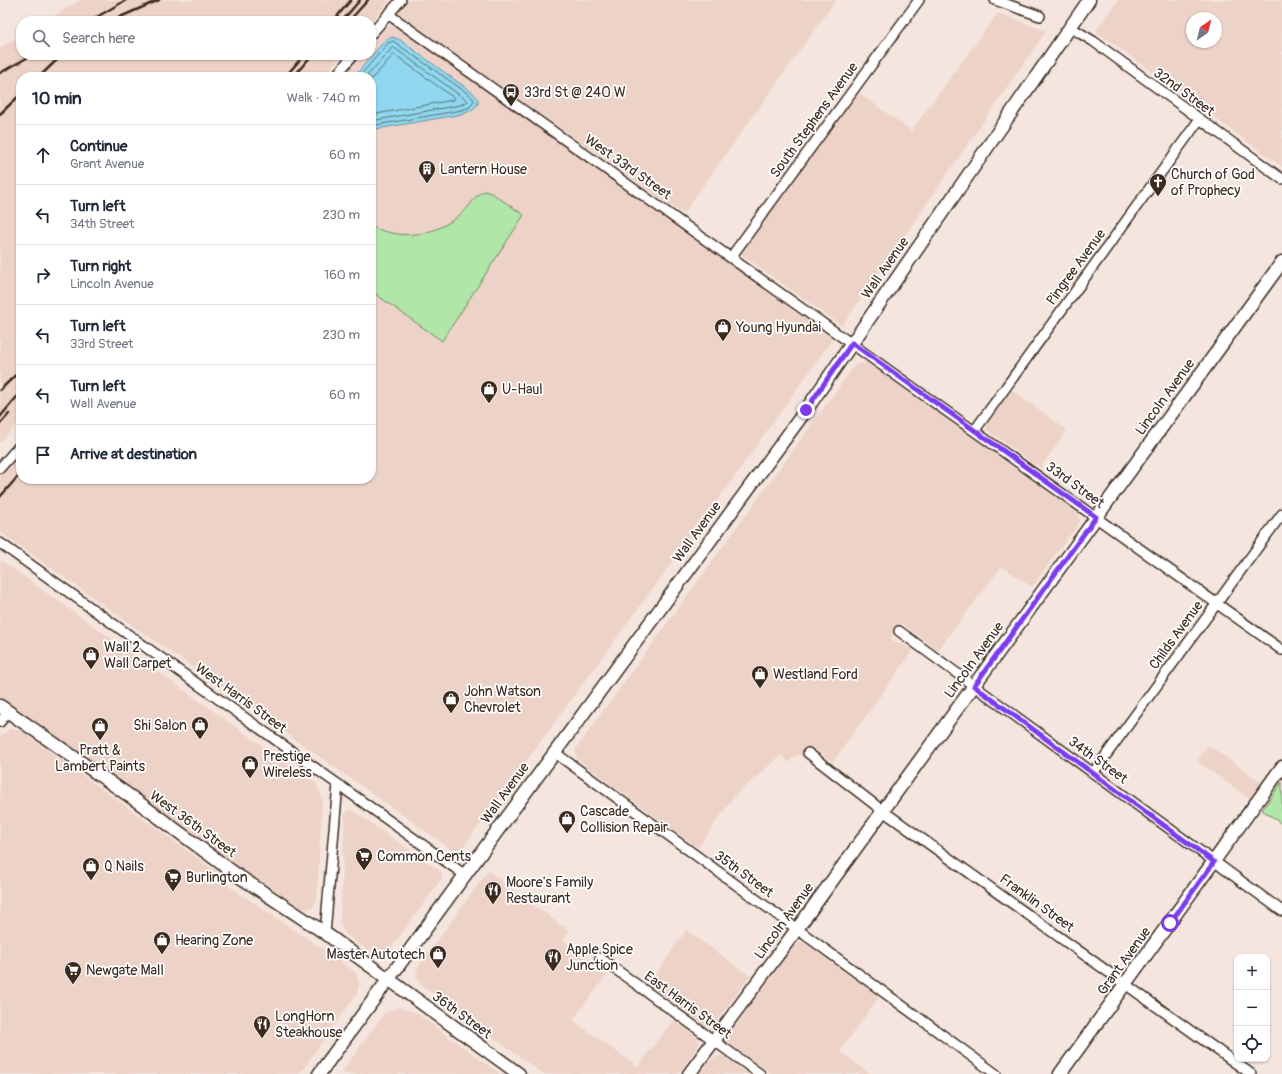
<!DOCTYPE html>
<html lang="en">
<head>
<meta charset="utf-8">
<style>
  body { margin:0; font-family:Pangolin,sans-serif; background:#f6f6f7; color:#1f2937 }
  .controls { position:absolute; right:12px; bottom:12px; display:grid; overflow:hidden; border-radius:8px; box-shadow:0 1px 3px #0004 }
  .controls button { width:36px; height:36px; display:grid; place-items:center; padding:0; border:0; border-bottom:1px solid #e0e1e3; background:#fff; color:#1f2937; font:20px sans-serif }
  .compass { position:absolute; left:1186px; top:12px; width:36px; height:36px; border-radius:50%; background:#fff; box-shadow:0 1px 3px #0004; rotate:35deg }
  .stop { position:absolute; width:12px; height:12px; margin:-9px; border:3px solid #7c3aed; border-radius:50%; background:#fff }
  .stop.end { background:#7c3aed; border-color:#fff; box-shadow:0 1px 4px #0008 }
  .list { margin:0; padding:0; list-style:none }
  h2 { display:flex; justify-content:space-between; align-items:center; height:52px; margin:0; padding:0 16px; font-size:17px }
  h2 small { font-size:13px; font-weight:400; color:#747a83 }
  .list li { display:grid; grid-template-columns:26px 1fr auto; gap:12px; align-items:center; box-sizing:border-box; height:60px; padding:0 16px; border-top:1px solid #e0e1e3 }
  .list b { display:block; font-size:15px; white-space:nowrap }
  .list p { margin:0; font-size:13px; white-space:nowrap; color:#747a83 }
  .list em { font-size:13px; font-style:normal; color:#747a83 }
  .icon { flex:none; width:22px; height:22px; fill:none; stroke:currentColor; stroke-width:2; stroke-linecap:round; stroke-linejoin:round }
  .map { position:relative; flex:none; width:1282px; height:1074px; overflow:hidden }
  .search { position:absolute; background:#fff; box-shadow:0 1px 3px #0004; left:16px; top:16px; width:360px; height:44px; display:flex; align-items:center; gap:10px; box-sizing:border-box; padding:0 14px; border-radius:16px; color:#747a83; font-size:15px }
  .panel { position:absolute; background:#fff; box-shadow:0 1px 3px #0004; left:16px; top:72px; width:360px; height:412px; border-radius:16px }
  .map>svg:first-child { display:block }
</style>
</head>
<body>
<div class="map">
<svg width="1282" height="1074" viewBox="0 0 1282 1074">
  <rect width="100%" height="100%" fill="#f4e5de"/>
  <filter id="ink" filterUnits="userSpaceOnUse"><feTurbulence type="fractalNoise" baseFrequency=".025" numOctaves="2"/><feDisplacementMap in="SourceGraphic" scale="8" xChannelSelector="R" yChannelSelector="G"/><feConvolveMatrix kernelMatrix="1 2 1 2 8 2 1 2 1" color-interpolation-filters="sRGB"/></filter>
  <g filter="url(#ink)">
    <path fill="#edd2c7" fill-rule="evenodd" d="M 81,0 L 390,0 L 371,22 L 45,21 Z
      M 409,0 L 836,0 L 683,214 L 397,14 Z
      M 1118,0 L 1282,0 L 1282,167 L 1096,31 ZM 1192,18 L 1216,18 L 1216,42 L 1192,42 Z
      M 998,13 L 1046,31 L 842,326 L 735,250 L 854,89 L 911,131 Z
      M 389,26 L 398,27 L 828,335 L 831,341 L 717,501 L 458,854 L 0,532 L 0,472 L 21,447 L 21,479 L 371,479 L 371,77 L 342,77 L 361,55 L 371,55 L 371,44 L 383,30 Z
      M 21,35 L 21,55 L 342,55 L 323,77 L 21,77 L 21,419 L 0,443 L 0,48 Z
      M 867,362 L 1077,512 L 1080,521 L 1032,587 L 1002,566 L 938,650 L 901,623 L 890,639 L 913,650 L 833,762 L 814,749 L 801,757 L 799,754 L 788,762 L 781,755 L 734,796 L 698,848 L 578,760 L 575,750 L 855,365 Z
      M 1010,389 L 1067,430 L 1040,468 L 987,430 L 987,422 Z
      M 0,560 L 315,783 L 320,791 L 322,800 L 317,899 L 312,908 L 303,909 L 232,862 L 220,857 L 0,701 Z
      M 10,729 L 20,730 L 225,878 L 224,883 L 320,947 L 356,973 L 359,985 L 357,994 L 299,1074 L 0,1074 L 0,737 Z
      M 1208,745 L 1261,782 L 1249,798 L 1197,761 Z
      M 350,809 L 440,871 L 442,874 L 442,878 L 391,948 L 381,954 L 370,952 L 349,937 L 344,932 L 340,923 L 345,814 Z
      M 488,871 L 569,931 L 563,940 L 608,973 L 573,1020 L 638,1067 L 673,1020 L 698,1038 L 699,1045 L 678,1074 L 543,1074 L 420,984 L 416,975 L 418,967 Z
      M 686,930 L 750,976 L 713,1026 L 706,1026 L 649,985 Z
      M 802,941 L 879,997 L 840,1051 L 870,1074 L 771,1074 L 729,1043 L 728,1036 L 796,942 Z
      M 398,1007 L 416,1013 L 500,1074 L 340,1074 L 385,1013 Z
      M 722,1056 L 729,1060 L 748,1074 L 700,1074 L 712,1058 Z"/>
    <path fill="#b0e6a8" stroke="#768863" d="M 485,191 L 493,194 L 524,215 L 442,341 L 371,291 L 371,226 C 403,242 440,235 465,210 C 472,204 475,194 485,191 Z
      M 1282,782 L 1282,824 L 1262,810 Z"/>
    <path fill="#8ed7ef" stroke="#6d929b" d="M 393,37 L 400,40 L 473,93 L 478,99 L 478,104 L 472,110 L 463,114 L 371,130 L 371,77 L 354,77 L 386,39 Z"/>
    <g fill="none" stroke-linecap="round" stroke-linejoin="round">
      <path stroke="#5c6f72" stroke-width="1" d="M 359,77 L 388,43 L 393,41 L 470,95 L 474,100 L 470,107 L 462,110 L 371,126
        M 366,77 L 393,47 L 468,101 L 460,105 L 371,121
        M 371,80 L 394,54 L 454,98 L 453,100 L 371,115"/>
      <defs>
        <path id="street" d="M 995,0 L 1040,16
          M 388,14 L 1282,650
          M 1070,27 L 1093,41 L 1282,179
          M 371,34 L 401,0
          M 335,77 L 353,55
          M 731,257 L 919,0
          M 975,430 L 1199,120
          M 0,468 L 21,444
          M 0,543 L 465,875
          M 899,631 L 1282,911
          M 0,722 L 8,712
          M 554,752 L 996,1074
          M 808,753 L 883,811 L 1251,1074
          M 1093,773 L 1282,514
          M 325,933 L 338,784
          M 600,958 L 760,1074"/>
        <path id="secondary" d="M 0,706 L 134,799 L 237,875 L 325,933 L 519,1074
          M 319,1074 L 806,410 L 1089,0
          M 689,1074 L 797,929 L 1282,262
          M 1060,1074 L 1282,767"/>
      </defs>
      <use href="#street" stroke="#3b2a1e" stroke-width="12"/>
      <use href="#secondary" stroke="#3b2a1e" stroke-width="15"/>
      <use href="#street" stroke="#fff" stroke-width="9"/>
      <use href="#secondary" stroke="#fff" stroke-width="12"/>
      <path stroke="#3b2a1e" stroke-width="2.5" d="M 90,21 L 126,0
        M 111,21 L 159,0
        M 333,21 L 351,0
        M 342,21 L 360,0
        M 349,21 L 368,0
        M 0,73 L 32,55
        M 39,77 L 62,55
        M 285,77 L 304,55
        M 293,77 L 312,55
        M 0,114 L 21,94
        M 0,390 L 21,370
        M 0,417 L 21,392
        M 0,424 L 9,414
        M 0,497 L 21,473"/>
    </g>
  </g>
  <g fill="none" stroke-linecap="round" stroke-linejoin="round" filter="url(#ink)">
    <path stroke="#7c3aed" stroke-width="5" d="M 806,410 L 852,343 L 1096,517 L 974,686 L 1214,862 L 1170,923"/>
  </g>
  <defs>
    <symbol id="bus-pin" viewBox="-11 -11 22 30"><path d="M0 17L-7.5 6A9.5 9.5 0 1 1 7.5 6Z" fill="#3b2a1e" stroke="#fff"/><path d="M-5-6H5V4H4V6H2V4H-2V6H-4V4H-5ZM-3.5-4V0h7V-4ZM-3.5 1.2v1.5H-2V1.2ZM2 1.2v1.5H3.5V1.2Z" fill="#fff"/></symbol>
    <symbol id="building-pin" viewBox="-11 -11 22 30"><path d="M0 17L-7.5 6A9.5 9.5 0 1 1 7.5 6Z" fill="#3b2a1e" stroke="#fff"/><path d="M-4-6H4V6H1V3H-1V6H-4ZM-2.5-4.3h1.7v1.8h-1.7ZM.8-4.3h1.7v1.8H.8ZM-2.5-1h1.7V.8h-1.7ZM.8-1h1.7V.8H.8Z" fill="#fff"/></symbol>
    <symbol id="church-pin" viewBox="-11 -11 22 30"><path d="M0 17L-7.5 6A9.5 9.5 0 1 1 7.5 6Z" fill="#3b2a1e" stroke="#fff"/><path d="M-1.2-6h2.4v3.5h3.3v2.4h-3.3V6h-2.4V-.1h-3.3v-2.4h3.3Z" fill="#fff"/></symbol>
    <symbol id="shop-pin" viewBox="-11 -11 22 30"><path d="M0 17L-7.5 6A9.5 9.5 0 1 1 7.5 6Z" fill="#3b2a1e" stroke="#fff"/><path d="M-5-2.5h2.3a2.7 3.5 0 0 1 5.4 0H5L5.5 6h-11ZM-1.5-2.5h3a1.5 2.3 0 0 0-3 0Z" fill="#fff"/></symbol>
    <symbol id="supermarket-pin" viewBox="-11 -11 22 30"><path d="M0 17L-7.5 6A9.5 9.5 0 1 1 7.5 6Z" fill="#3b2a1e" stroke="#fff"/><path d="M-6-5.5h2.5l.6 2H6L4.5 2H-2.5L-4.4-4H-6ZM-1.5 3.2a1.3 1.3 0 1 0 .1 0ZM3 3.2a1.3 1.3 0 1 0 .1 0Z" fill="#fff"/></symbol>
    <symbol id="restaurant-pin" viewBox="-11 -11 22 30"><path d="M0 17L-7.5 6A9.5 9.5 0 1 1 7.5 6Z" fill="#3b2a1e" stroke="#fff"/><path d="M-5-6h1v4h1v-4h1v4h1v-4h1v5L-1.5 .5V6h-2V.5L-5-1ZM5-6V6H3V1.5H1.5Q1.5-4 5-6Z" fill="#fff"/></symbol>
  </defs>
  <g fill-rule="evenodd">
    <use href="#bus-pin" x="501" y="82" width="20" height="27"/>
    <use href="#building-pin" x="417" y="159" width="20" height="27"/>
    <use href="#church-pin" x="1148" y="172" width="20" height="27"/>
    <use href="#shop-pin" x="713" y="317" width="20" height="27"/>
    <use href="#shop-pin" x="479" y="379" width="20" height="27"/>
    <use href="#shop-pin" x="81" y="645" width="20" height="27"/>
    <use href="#shop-pin" x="750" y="664" width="20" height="27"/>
    <use href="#shop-pin" x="441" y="689" width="20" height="27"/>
    <use href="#shop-pin" x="190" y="715" width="20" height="27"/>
    <use href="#shop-pin" x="90" y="716" width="20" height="27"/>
    <use href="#shop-pin" x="240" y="754" width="20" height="27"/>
    <use href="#shop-pin" x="557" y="809" width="20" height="27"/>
    <use href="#supermarket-pin" x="354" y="846" width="20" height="27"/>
    <use href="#shop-pin" x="81" y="856" width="20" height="27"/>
    <use href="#supermarket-pin" x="163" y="867" width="20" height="27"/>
    <use href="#restaurant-pin" x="483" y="880" width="20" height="27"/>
    <use href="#shop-pin" x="152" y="930" width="20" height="27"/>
    <use href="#shop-pin" x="428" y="944" width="20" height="27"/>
    <use href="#restaurant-pin" x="543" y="947" width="20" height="27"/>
    <use href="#supermarket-pin" x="63" y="960" width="20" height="27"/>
    <use href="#restaurant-pin" x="252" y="1014" width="20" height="27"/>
  </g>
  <g text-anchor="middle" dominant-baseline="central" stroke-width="3.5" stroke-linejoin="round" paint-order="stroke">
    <g font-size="14" fill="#3b2a1e" stroke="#fff" text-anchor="start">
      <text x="524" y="92">33rd St @ 240 W</text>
      <text x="440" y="169">Lantern House</text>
      <text x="1171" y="174">Church of God<tspan x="1171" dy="16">of Prophecy</tspan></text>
      <text x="736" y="327">Young Hyundai</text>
      <text x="502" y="389">U-Haul</text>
      <text x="104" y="647">Wall 2<tspan x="104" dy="16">Wall Carpet</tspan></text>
      <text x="773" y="674">Westland Ford</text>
      <text x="464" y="691">John Watson<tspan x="464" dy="16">Chevrolet</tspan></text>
      <text x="187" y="725" text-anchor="end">Shi Salon</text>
      <text x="100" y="750" text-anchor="middle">Pratt &amp;<tspan x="100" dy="16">Lambert Paints</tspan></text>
      <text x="263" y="756">Prestige<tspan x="263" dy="16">Wireless</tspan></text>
      <text x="580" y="811">Cascade<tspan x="580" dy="16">Collision Repair</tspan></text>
      <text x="377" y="856">Common Cents</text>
      <text x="104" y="866">Q Nails</text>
      <text x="186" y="877">Burlington</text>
      <text x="506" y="882">Moore's Family<tspan x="506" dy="16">Restaurant</tspan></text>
      <text x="175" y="940">Hearing Zone</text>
      <text x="566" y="949">Apple Spice<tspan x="566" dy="16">Junction</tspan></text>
      <text x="425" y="954" text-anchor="end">Master Autotech</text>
      <text x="86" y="970">Newgate Mall</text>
      <text x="275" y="1016">LongHorn<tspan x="275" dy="16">Steakhouse</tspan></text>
    </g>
    <g font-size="14" fill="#3b2a1e" stroke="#fff">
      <text transform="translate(1184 92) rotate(36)">32nd Street</text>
      <text transform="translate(814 120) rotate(-54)">South Stephens Avenue</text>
      <text transform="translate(628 167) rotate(35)">West 33rd Street</text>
      <text transform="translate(1076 267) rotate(-54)">Pingree Avenue</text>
      <text transform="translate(885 268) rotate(-55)">Wall Avenue</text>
      <text transform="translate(1165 397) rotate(-54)">Lincoln Avenue</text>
      <text transform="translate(1075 485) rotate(36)">33rd Street</text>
      <text transform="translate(697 532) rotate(-54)">Wall Avenue</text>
      <text transform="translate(1176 635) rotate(-54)">Childs Avenue</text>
      <text transform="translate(974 660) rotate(-54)">Lincoln Avenue</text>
      <text transform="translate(241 698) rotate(36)">West Harris Street</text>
      <text transform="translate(1098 760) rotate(36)">34th Street</text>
      <text transform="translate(505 793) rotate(-54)">Wall Avenue</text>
      <text transform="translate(193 824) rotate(36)">West 36th Street</text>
      <text transform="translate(744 874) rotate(36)">35th Street</text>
      <text transform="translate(1037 903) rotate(36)">Franklin Street</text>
      <text transform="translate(784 921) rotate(-54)">Lincoln Avenue</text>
      <text transform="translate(1124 961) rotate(-54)">Grant Avenue</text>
      <text transform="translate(688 1005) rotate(36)">East Harris Street</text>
      <text transform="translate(462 1015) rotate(36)">36th Street</text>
    </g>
  </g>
</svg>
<div class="controls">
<button>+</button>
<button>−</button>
<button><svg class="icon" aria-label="locate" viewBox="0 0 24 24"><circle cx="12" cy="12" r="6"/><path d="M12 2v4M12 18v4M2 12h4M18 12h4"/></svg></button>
</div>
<svg class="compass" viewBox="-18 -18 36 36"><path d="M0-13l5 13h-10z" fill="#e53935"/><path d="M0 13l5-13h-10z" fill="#747a83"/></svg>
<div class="stop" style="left:1170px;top:923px"></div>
<div class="stop end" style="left:806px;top:410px"></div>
<div class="search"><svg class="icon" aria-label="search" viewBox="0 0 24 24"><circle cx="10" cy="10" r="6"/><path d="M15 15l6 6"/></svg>Search here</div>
<section class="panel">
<h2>10 min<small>Walk · 740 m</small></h2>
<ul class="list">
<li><svg class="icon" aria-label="ahead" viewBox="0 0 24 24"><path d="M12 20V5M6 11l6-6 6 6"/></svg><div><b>Continue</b><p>Grant Avenue</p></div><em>60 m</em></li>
<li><svg class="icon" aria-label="left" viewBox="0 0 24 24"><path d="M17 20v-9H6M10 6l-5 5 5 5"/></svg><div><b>Turn left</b><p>34th Street</p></div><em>230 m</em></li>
<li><svg class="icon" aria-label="right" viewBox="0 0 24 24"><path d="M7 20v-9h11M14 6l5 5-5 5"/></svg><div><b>Turn right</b><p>Lincoln Avenue</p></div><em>160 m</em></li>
<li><svg class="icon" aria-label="left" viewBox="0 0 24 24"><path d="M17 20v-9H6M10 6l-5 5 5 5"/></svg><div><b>Turn left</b><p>33rd Street</p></div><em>230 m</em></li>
<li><svg class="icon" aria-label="left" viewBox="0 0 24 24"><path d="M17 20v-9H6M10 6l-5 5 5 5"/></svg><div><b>Turn left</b><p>Wall Avenue</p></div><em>60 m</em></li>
<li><svg class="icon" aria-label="arrive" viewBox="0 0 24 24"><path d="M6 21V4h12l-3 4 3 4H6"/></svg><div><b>Arrive at destination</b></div></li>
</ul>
</section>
</div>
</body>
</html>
